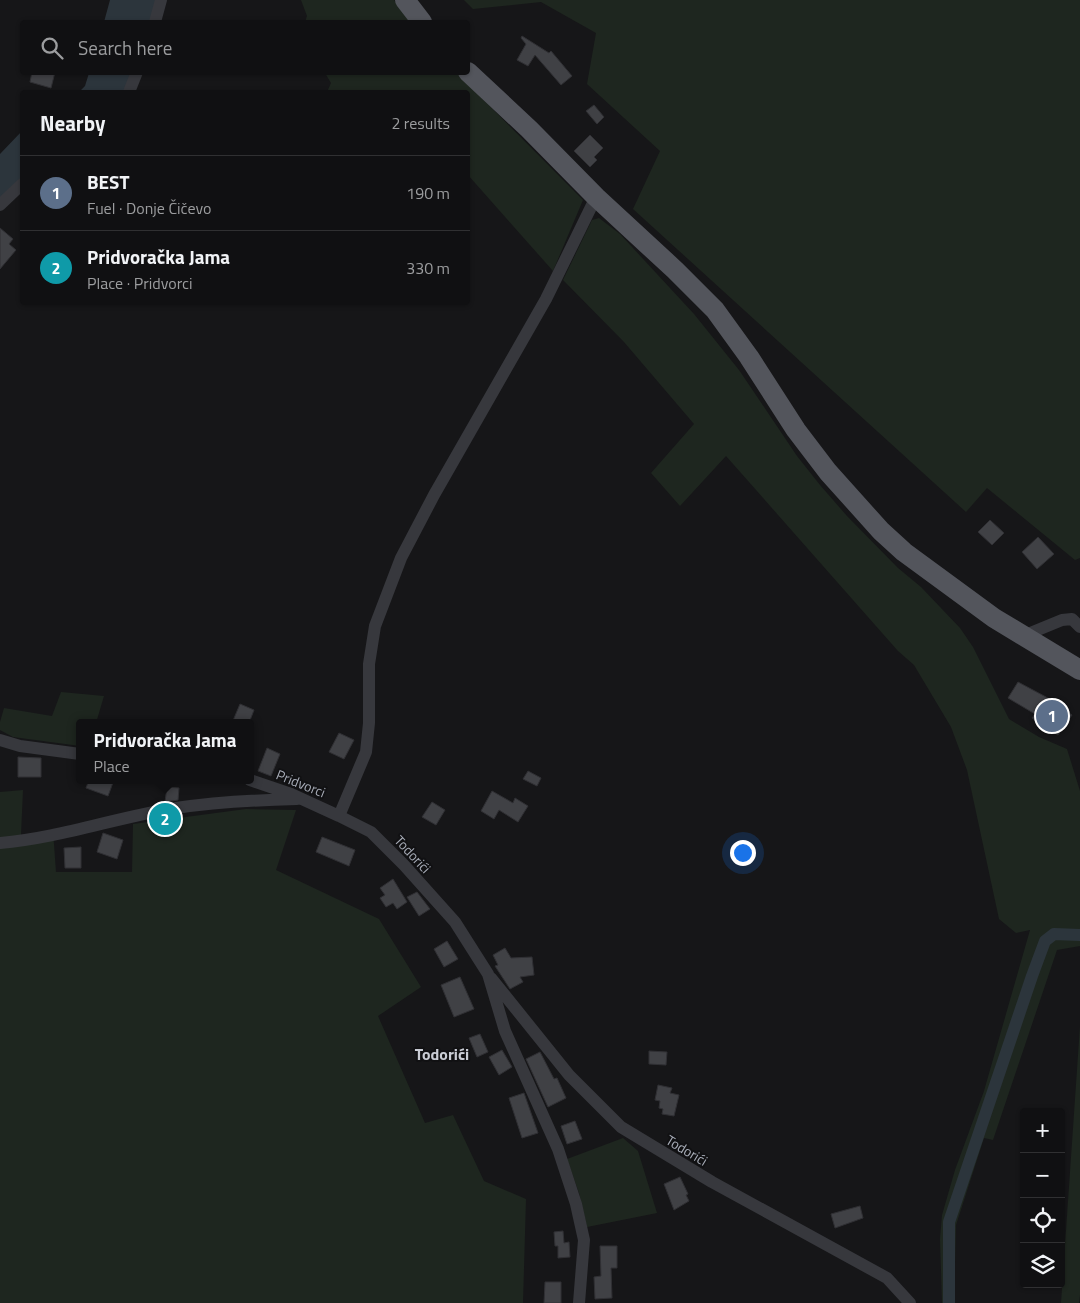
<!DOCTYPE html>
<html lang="en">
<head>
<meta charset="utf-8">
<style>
  body { margin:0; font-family:"Titillium Web",sans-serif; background:#19191b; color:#f1f3f6 }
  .controls { position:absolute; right:15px; bottom:15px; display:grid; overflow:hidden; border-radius:5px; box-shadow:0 1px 4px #0004 }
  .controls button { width:45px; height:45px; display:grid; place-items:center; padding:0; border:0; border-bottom:1px solid #303032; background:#101012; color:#f1f3f6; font:25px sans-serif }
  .you { position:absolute; left:742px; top:852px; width:18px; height:18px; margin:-12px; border:4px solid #fff; border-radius:50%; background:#1a73e8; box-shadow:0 0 0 8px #1a73e833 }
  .badge { display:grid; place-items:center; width:32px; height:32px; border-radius:50%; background:#0b8043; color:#fff; font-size:16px; font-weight:700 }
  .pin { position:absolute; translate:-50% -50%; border:2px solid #fff; box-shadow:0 1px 5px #0006 }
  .popup { position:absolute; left:76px; top:719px; width:178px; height:65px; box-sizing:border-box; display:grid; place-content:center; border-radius:5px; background:#101012; filter:drop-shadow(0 1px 4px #0005); font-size:16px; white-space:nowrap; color:#9c9d9f }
  .popup b { font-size:19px; color:#f1f3f6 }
  .popup::after { content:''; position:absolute; left:50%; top:100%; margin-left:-10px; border:10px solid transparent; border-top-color:#101012 }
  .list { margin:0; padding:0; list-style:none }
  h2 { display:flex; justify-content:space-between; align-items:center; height:65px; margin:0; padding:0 20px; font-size:21px }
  h2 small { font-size:16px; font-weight:400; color:#9c9d9f }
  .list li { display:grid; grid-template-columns:32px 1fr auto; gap:15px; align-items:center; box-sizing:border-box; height:75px; padding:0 20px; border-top:1px solid #303032 }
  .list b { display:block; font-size:19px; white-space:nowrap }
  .list p { margin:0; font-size:16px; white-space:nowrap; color:#9c9d9f }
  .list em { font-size:16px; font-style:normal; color:#9c9d9f }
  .icon { flex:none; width:28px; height:28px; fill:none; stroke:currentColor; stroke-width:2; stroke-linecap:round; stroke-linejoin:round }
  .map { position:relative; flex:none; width:1080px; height:1303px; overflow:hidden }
  .search { position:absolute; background:#101012; box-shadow:0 1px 4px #0004; left:20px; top:20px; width:450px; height:55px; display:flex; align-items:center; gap:12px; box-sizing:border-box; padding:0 18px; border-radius:5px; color:#9c9d9f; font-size:19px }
  .panel { position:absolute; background:#101012; box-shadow:0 1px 4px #0004; left:20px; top:90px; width:450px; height:215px; border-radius:5px }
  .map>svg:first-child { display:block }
</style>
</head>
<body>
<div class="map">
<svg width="1080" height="1303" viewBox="0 0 1080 1303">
  <rect width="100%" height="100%" fill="#161618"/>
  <path fill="#1e261f" d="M 301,0 L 394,0 L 410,22 L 305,22 L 307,16 Z
    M 464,0 L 1080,0 L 1080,558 L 1075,560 L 987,488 L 966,512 L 633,209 L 660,151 L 587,84 L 596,33 L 541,2 L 473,9 Z
    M 325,73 L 457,73 L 583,200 L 553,271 L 468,175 L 468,92 L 327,92 L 331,83 Z
    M 599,218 L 620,234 L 694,314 L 739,370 L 797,456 L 820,485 L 847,516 L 898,568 L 921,587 L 960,628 L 973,647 L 1009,719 L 1039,737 L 1067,749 L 1080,791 L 1080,946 L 1057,950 L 993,1140 L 984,1138 L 956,1225 L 954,1303 L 942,1303 L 940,1239 L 942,1215 L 955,1170 L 984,1091 L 1030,930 L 1016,933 L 999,919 L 967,770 L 951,727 L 914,665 L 898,651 L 726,456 L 680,506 L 651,473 L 694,424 L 624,342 L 563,280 L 592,220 Z
    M 61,692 L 104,696 L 96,723 L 80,723 L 80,746 L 13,737 L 0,730 L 0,722 L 4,708 L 52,716 Z
    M 23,790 L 21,835 L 53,830 L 56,872 L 132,872 L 133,824 L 246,809 L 296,810 L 276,870 L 379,919 L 421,987 L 378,1016 L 425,1123 L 453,1115 L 484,1181 L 526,1199 L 523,1303 L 0,1303 L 0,792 Z
    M 1080,1026 L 1080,1295 L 1079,1303 L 1061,1303 Z
    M 623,1138 L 638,1151 L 657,1213 L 587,1227 L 579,1193 L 567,1159 Z"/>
  <path fill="#2c353c" d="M 110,0 L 158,0 L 150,22 L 104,22 Z
    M 89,73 L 133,73 L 124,92 L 79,92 L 85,86 Z
    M 22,131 L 22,181 L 0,198 L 0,154 Z"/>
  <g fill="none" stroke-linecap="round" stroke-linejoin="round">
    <path stroke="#2c353c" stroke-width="12" d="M 949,1303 L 949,1222 L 1032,976 L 1045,941 L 1054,934 L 1080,935"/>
  </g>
  <path fill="#404145" stroke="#303034" d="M 522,36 L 549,53 L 551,51 L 572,76 L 561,85 L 535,55 L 528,66 L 517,60 L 526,44 L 521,38 Z
    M 32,72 L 55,72 L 51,88 L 30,82 Z
    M 594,105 L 604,117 L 597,124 L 586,111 Z
    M 590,135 L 603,148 L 594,157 L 597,160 L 590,167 L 574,151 Z
    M 0,228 L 13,239 L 9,244 L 16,250 L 0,269 Z
    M 990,520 L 1004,533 L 992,545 L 978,532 Z
    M 1038,537 L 1054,554 L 1037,569 L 1022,552 Z
    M 1018,682 L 1046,697 L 1072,715 L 1058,735 L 1032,718 L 1035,714 L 1008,698 Z
    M 240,704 L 254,710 L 249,723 L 232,723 Z
    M 339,733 L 354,740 L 344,759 L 329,752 Z
    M 267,748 L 280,754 L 271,776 L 258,771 Z
    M 18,757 L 41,758 L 41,777 L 18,777 Z
    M 528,771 L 541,778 L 537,786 L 523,779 Z
    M 89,780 L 114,780 L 108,796 L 86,788 Z
    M 167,787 L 179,788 L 178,800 L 165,802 Z
    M 492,791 L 513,803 L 515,798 L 528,806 L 518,822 L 499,810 L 494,819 L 481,811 Z
    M 432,802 L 445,810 L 436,825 L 422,817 Z
    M 103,833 L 123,840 L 117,859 L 97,852 Z
    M 322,837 L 355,850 L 349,866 L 316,852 Z
    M 81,847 L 81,868 L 65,868 L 64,848 Z
    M 393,879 L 407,902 L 397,909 L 393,903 L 386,907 L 380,898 L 385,895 L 380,888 Z
    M 417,892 L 430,909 L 419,916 L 407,897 Z
    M 447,941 L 458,959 L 444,967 L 434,949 Z
    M 505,948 L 511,958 L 532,957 L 534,975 L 520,977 L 523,982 L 510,989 L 495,966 L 498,965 L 493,955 Z
    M 460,977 L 474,1009 L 454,1017 L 441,985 Z
    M 480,1034 L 488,1052 L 477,1057 L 469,1038 Z
    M 502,1050 L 512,1067 L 499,1075 L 489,1057 Z
    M 649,1051 L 667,1052 L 666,1065 L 649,1064 Z
    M 540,1052 L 554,1079 L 557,1078 L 566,1098 L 548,1107 L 526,1059 Z
    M 658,1085 L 672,1088 L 670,1093 L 679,1095 L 674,1116 L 662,1114 L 663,1109 L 659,1108 L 660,1101 L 655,1100 Z
    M 524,1093 L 538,1133 L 522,1138 L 509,1098 Z
    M 575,1121 L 582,1139 L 567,1144 L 561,1126 Z
    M 680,1177 L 688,1194 L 686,1195 L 689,1201 L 674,1210 L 664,1184 Z
    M 860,1206 L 863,1218 L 835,1228 L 831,1214 Z
    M 563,1231 L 564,1243 L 569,1242 L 570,1257 L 558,1258 L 558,1246 L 555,1246 L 554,1232 Z
    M 600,1246 L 617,1246 L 617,1268 L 611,1268 L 612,1298 L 595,1299 L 594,1277 L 601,1276 Z
    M 545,1282 L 561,1282 L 561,1303 L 544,1303 Z"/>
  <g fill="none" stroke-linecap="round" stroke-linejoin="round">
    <path stroke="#37383d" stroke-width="12" d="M 155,22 L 161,0
      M 129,92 L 137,72
      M 0,205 L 22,184
      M 1023,636 L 1062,620 L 1072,619 L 1080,627
      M 0,740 L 20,746 L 80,754
      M 250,780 L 291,794 L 339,816 L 371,832 L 404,865 L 455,922 L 488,974 L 505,1031 L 558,1149 L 576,1204 L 584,1240 L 579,1303
      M 339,816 L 366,752 L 369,723 L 369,664 L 375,626 L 401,558 L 434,495 L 546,299 L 596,197
      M 0,843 C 60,838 117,817 176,808 C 216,802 256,800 297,799
      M 491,978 L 569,1075 L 621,1127 L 712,1182 L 887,1278 L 910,1303"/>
    <path stroke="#53555c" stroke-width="20" d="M 405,0 L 422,22
      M 468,72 L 529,129 L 596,197 L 675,270 L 715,310 L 749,357 L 796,430 L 828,472 L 881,531 L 904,552 L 994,618 L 1080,670"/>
  </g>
  <g text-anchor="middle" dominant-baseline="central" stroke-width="4" stroke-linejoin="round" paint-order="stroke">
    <g font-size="14" fill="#a8adb8" stroke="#111113">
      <text transform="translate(301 783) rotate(22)">Pridvorci</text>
      <text transform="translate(413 854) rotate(47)">Todorići</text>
      <text transform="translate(687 1150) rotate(31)">Todorići</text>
    </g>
    <g font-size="16" font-weight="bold" fill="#c9ccd4" stroke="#111113">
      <text x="442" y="1054">Todorići</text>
    </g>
  </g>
</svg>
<div class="controls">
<button>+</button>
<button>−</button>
<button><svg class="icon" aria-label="locate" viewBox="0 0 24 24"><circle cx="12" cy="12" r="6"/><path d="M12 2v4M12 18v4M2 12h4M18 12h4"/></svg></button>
<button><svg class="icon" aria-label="layers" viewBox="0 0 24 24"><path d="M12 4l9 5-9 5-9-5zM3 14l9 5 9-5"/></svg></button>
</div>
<div class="you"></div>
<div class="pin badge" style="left:1052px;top:716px;background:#5c6f8a">1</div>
<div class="pin badge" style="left:165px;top:819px;background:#0f9aa8">2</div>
<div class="popup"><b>Pridvoračka Jama</b>Place</div>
<div class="search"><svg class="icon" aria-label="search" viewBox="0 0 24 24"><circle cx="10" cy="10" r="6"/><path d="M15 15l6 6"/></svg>Search here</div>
<section class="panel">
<h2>Nearby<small>2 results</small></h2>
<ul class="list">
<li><span class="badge" style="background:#5c6f8a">1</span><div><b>BEST</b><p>Fuel · Donje Čičevo</p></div><em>190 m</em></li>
<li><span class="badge" style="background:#0f9aa8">2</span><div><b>Pridvoračka Jama</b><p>Place · Pridvorci</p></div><em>330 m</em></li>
</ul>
</section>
</div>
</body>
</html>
